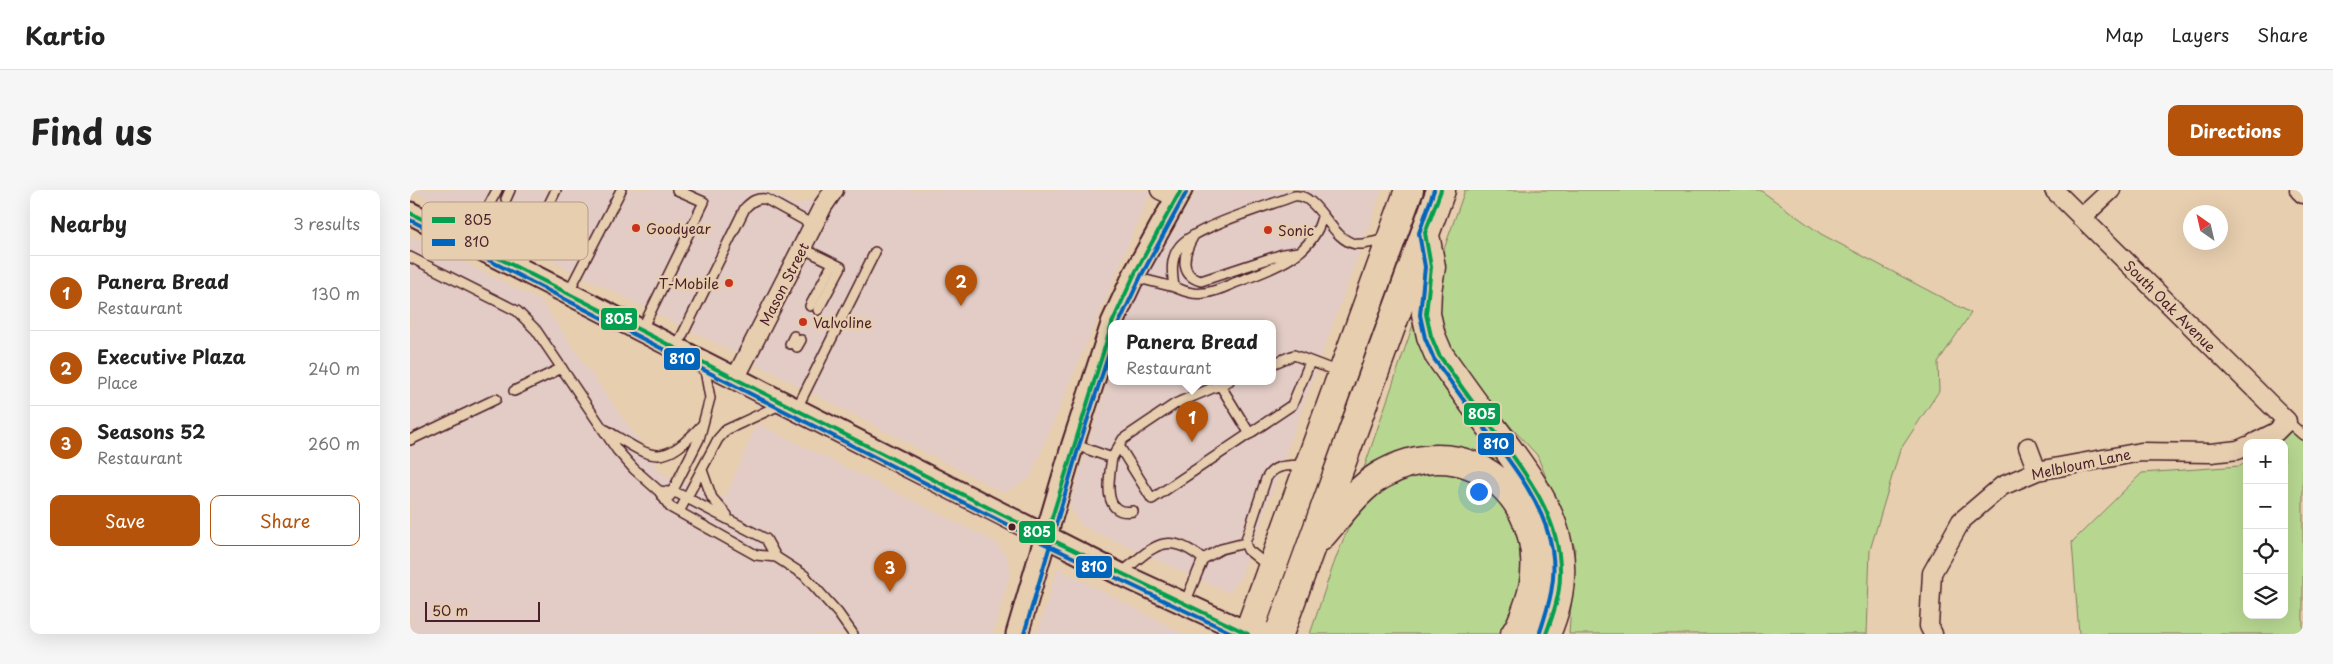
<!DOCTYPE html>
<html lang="en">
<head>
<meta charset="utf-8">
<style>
  body { margin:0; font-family:"Playpen Sans",sans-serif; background:#f6f6f6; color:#222 }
  .controls { position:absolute; right:15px; bottom:15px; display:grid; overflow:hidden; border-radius:10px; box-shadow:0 5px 20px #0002 }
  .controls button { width:45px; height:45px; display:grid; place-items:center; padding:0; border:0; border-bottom:1px solid #e0e0e0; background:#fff; color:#222; font:25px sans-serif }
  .compass { position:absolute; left:1773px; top:15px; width:45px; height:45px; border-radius:50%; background:#fff; box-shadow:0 5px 20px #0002; rotate:326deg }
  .scale { position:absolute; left:15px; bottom:12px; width:115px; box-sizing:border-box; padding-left:5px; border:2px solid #4a1f2b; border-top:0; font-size:14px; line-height:18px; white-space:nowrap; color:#4a1f2b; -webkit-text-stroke:4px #e7ceaf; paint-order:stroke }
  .you { position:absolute; left:1068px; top:301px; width:18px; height:18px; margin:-12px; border:4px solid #fff; border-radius:50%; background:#1a73e8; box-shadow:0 0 0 8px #1a73e833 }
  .badge { display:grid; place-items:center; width:32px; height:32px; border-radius:50%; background:#b45309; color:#fff; font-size:16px; font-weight:700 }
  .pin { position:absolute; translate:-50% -41px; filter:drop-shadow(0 1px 2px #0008) }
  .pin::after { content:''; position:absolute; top:26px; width:18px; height:15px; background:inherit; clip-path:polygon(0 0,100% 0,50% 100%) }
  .popup { position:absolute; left:698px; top:130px; width:168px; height:65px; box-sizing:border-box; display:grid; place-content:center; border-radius:10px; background:#fff; filter:drop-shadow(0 1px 4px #0005); font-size:16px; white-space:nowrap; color:#767676 }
  .popup b { font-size:19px; color:#222 }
  .popup::after { content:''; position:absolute; left:50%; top:100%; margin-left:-10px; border:10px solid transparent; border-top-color:#fff }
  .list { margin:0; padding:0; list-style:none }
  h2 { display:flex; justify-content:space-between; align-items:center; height:65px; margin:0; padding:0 20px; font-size:21px }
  h2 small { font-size:16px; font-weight:400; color:#767676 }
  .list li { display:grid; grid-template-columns:32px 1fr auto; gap:15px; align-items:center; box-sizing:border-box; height:75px; padding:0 20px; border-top:1px solid #e0e0e0 }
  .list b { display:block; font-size:19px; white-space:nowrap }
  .list p { margin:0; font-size:16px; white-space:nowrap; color:#767676 }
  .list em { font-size:16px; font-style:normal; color:#767676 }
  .actions { display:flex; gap:10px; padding:15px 20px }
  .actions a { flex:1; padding:11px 0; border:1px solid #b45309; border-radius:10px; text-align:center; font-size:18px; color:#b45309 }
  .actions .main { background:#b45309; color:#fff }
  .icon { flex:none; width:28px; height:28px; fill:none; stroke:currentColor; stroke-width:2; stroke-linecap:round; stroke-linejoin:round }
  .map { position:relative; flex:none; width:1893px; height:444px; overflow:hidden; border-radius:10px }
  header { display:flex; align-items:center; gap:30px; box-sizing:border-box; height:70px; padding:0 25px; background:#fff; border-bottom:1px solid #e0e0e0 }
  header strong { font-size:24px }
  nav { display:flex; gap:28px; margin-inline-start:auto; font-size:18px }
  .intro { display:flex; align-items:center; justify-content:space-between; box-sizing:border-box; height:120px; padding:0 30px }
  h1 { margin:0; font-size:35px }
  .button { padding:12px 22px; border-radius:10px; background:#b45309; color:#fff; font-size:18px; font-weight:700 }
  main { display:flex; gap:30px; padding:0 30px }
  aside { flex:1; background:#fff; border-radius:10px; box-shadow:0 5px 20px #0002 }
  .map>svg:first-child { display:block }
</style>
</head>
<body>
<header>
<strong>Kartio</strong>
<nav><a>Map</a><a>Layers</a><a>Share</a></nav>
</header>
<div class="intro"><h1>Find us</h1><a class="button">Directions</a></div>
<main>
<aside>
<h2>Nearby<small>3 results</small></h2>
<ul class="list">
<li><span class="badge">1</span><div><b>Panera Bread</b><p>Restaurant</p></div><em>130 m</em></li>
<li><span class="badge">2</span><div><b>Executive Plaza</b><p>Place</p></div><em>240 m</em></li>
<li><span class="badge">3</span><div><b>Seasons 52</b><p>Restaurant</p></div><em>260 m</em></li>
</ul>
<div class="actions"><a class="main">Save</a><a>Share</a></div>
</aside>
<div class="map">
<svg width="1893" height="444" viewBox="0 0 1893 444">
  <rect width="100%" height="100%" fill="#e7ceaf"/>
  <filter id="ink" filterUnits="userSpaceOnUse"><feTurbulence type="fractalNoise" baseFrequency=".02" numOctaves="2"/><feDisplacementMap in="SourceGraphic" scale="10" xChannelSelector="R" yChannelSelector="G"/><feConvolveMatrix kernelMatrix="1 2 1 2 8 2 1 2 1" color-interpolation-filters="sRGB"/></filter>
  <g filter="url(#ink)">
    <path fill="#e2ccc5" d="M 1,0 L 355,0 L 387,15 L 428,0 L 741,1 L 620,288 L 594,303 L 327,164 Z
      M 787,0 L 972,0 L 829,391 L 819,403 L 672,336 L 659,316 L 702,178 L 702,191 L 862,191 L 862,133 L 716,133 L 723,111 Z
      M 0,45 L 131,111 L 252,284 L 315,308 L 347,233 L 586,352 L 597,367 L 601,381 L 583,444 L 0,444 Z
      M 648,378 L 774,444 L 627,444 Z"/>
    <path fill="#b7d791" stroke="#807b5e" d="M 1055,0 L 1350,0 L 1411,44 L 1561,123 L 1528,172 L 1529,201 L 1490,260 L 1460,360 L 1457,444 L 1159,444 L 1165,358 L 1127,265 L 1068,201 L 1041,166 L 1022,115 L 1028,76 Z
      M 1005,129 L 1108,294 L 1074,270 L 957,283 L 954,278 Z
      M 1884,238 L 1893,246 L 1893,444 L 1669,444 L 1662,352 L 1732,283 L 1830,276 L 1837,272 L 1837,425 L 1874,425 L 1874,253 L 1863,253 Z
      M 994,283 L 1061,283 L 1089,305 L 1108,335 L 1112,395 L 1090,444 L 900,444 C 913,408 932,337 956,310 C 966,299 982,292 994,283 Z"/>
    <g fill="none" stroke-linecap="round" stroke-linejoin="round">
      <defs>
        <path id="service" d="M 96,9 L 100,0
          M 912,27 C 902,67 861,79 827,92 C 817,96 805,102 794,103 C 783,105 774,101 764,97 C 762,83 760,68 770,56 C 785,37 858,16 884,6 C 909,3 920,50 946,54 C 955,55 967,51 976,49
          M 29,38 L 40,17
          M 71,43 L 80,40 L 89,22
          M 783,47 C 774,62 768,85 791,91 L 873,64 L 889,62
          M 64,55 L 71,43 L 71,30 L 87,0
          M 392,58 L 431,77 L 408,120
          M 0,67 L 107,121 L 126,140 L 207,260 L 224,279 L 249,301 L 260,317 L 346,365 L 366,367
          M 108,78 L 146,0
          M 724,87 L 764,97
          M 158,103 L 211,0
          M 400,116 L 423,73
          M 231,141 L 294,12 L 267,0
          M 380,154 L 384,146
          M 387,157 L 391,150
          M 266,158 L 335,18 C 342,11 346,8 356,9 L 403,35
          M 862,174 L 884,165 L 929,182
          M 810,195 L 840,244
          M 104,201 L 152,178
          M 386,220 L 465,62
          M 1877,231 L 1893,245
          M 196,240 C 242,268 251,280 292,235
          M 0,250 L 86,209
          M 663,254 L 702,268 C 699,287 691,327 723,321
          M 709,256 L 742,309 L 882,215 L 900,172
          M 702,268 L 713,249 L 765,214 L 819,191
          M 292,280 L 302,308 L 317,325
          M 249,301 L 267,303 L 356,349 L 366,367 L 394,385 L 428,423 L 443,444
          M 260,306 L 289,249 L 300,208 L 294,175
          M 269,322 L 308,249 L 316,240 L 372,214
          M 858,376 L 838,360 L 835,353 L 856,289 C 864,273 880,276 896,275
          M 710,384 C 742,359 754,338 793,369
          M 775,413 L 793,369 L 811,359 L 835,353"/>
        <path id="minor" d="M 750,0 L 767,8
          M 1644,0 L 1877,231 L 1866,242 L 1844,253
          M 1889,0 L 1893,4
          M 1671,28 L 1701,0
          M 325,189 L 413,16 L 424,0
          M 1618,257 L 1627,281
          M 1523,444 L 1519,436 L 1522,383 L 1551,331 L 1592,296 L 1627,281 L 1731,262 L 1801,263 L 1828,260 L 1837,256"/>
        <path id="tertiary" d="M 0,23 L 710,384 L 838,443 L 865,444
          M 702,133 L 725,83 L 771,0
          M 607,444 L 663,254 L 702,134"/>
        <path id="trunk" d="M 1016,50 L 1021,77 L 1017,101 L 1016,124 L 1021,146 L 1029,165 C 1047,190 1064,215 1083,239 C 1133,306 1173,358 1136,444
          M 910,347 C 929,326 947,299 971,285 C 1063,232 1150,319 1119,413 C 1115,424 1112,435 1105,444
          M 838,444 L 999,0
          M 869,444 L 1031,0"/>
      </defs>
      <use href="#service" stroke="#4a1f2b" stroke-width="12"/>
      <use href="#minor" stroke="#4a1f2b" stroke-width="21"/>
      <use href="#tertiary" stroke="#4a1f2b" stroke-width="25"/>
      <use href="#trunk" stroke="#4a1f2b" stroke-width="31"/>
      <use href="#service" stroke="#e7ceaf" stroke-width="9"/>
      <use href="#minor" stroke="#e7ceaf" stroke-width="18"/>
      <use href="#tertiary" stroke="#e7ceaf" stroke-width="21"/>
      <use href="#trunk" stroke="#e7ceaf" stroke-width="28"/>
      <defs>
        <path id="bus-1" d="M 1031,0 L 1015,43 L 1021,77 L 1016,124 L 1021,146 L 1029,165 C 1044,186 1058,207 1074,227 C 1108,273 1152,324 1150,385 C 1150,405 1143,425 1136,444
          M 0,23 L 636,347 L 838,444
          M 702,133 L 725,83 L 771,0
          M 636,347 L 702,134"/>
        <path id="bus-2" d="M 1024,0 L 1009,43 L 1015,77 L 1010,125 L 1015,148 L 1024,169 C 1039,189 1053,210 1069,231 C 1098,269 1134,311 1142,360 C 1147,388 1139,415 1130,442
          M 0,30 L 633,353 L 824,444
          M 709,133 L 731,86 L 776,3
          M 614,444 L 669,256 L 702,154"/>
      </defs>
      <use href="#bus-1" stroke="#e7ceaf" stroke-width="8"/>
      <use href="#bus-2" stroke="#e7ceaf" stroke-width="8"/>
      <use href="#bus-1" stroke="#049f4f" stroke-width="4"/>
      <use href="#bus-2" stroke="#0065bd" stroke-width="4"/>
    </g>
  </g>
  <g fill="#c8321e" stroke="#e7ceaf" stroke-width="2">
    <circle cx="226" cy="38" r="5"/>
    <circle cx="858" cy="40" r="5"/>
    <circle cx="319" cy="93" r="5"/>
    <circle cx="393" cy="132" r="5"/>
  </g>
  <circle fill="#4a1f2b" stroke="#e7ceaf" stroke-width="2" cx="602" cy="337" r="4.5"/>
  <g text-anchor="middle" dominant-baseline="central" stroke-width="5" stroke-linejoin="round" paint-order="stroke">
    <g font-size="14" fill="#4a1f2b" stroke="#e7ceaf" text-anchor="start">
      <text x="236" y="38">Goodyear</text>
      <text x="868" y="40">Sonic</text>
      <text x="309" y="93" text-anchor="end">T-Mobile</text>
      <text x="403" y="132">Valvoline</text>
    </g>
    <g font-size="14" fill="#4a1f2b" stroke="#e7ceaf">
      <text transform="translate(374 94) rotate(-63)">Mason Street</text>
      <text transform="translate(1760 116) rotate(45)">South Oak Avenue</text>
      <text transform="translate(1671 274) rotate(-12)">Melbloum Lane</text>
    </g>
  </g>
  <rect x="12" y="12" width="166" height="58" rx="8" fill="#e7ceaf" stroke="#b89a87" stroke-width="1"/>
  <rect x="22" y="27" width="23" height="6" fill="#049f4f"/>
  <rect x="22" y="49" width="23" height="7" fill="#0065bd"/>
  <g font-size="14" fill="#4a1f2b">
    <text x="54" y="35">805</text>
    <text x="54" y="57">810</text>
  </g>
  <g stroke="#e7ceaf" stroke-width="2">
    <rect x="190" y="117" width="38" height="24" rx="5" fill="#049f4f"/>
    <rect x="253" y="157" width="38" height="24" rx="5" fill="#0065bd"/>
    <rect x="1053" y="212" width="38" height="24" rx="5" fill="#049f4f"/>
    <rect x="1067" y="242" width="38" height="24" rx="5" fill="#0065bd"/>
    <rect x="608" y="330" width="38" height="24" rx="5" fill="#049f4f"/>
    <rect x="665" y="365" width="38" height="24" rx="5" fill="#0065bd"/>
  </g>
  <g font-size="14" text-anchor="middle" font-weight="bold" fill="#fff">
    <text x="209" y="134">805</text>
    <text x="272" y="174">810</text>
    <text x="1072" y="229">805</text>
    <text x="1086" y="259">810</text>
    <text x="627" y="347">805</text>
    <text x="684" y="382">810</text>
  </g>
</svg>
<div class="controls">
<button>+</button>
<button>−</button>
<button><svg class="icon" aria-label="locate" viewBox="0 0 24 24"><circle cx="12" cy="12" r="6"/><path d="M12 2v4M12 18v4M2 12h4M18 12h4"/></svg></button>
<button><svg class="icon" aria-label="layers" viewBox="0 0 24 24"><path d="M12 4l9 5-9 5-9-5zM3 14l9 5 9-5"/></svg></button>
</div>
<svg class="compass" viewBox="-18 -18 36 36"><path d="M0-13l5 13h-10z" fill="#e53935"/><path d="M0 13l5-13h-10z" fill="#767676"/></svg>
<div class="scale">50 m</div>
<div class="you"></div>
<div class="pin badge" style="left:782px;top:252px">1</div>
<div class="popup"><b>Panera Bread</b>Restaurant</div>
<div class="pin badge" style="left:551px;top:116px">2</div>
<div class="pin badge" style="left:480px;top:402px">3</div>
</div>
</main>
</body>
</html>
